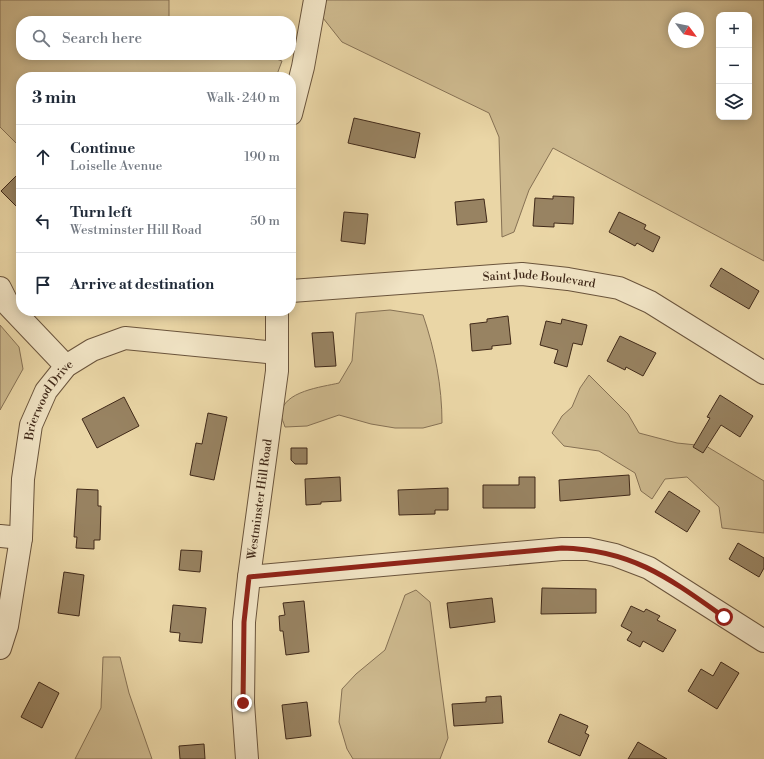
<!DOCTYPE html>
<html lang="en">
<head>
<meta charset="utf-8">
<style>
  body { margin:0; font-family:"Libre Bodoni",serif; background:#f2f2f3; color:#1f2937 }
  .controls { position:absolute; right:12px; top:12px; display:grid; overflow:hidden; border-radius:8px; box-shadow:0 2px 10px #0003 }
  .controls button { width:36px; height:36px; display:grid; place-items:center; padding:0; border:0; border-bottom:1px solid #e0e1e3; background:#fff; color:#1f2937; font:20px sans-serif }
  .compass { position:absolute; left:668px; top:12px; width:36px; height:36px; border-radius:50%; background:#fff; box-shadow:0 2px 10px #0003; rotate:122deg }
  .stop { position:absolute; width:12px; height:12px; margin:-9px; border:3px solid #8f2418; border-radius:50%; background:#fff }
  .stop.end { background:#8f2418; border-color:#fff; box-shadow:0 1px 4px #0008 }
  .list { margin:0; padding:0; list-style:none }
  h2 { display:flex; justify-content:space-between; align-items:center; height:52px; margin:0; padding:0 16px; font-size:17px }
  h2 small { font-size:13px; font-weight:400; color:#747a83 }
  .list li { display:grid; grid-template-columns:26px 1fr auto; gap:12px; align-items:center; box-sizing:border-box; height:64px; padding:0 16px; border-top:1px solid #e0e1e3 }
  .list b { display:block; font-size:15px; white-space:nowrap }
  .list p { margin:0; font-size:13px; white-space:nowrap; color:#747a83 }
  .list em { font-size:13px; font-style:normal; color:#747a83 }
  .icon { flex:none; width:22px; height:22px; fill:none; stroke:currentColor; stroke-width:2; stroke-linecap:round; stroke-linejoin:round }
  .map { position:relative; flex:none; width:764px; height:759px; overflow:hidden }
  .search { position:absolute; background:#fff; box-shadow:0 2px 10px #0003; left:16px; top:16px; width:280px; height:44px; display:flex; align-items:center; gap:10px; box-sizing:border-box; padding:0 14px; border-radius:16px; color:#747a83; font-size:15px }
  .panel { position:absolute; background:#fff; box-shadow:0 2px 10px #0003; left:16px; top:72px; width:280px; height:244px; border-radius:16px }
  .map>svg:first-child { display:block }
</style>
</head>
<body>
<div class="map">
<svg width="764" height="759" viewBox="0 0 764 759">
  <rect width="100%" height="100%" fill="#ead6a6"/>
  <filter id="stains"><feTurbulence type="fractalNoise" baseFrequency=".005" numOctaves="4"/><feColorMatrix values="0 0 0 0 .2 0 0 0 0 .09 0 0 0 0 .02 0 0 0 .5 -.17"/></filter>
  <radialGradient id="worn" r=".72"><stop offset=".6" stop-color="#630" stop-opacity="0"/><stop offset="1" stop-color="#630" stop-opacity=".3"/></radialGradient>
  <path fill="#cdb98e" stroke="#867154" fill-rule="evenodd" d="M 0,0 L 169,0 L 169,17 L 175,21 L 21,21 L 21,55 L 265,55 L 282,61 L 276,77 L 21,77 L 21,148 L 0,127 Z
    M 326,0 L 764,0 L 764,261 L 553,148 L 529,190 L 514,232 L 502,237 L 499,137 L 489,113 L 342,42 L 323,18 ZM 719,15 L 749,15 L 749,117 L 719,117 ZM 674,18 L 698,18 L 698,42 L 674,42 Z
    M 390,310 L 423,315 C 435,350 442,386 442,423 L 423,428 L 395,428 L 371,424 L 339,415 L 307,426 L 285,427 C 284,423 281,418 281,414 C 283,391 322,387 339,383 L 352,361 L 356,313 Z
    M 0,325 L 19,347 L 23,369 L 0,410 Z
    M 589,375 L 628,414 L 639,433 L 677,443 L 706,446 L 764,481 L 764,533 L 722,528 L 719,507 L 687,477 L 665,479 L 652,499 L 641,491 L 635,473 L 599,451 L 564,446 L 552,433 L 562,416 L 572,407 L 580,388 Z
    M 416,590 L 430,602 L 448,738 L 440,759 L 353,759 L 347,749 L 339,722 L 342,689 L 356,674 L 385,650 L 405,595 Z
    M 103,657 L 120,657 L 129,693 L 152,759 L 75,759 L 101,708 Z"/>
  <path fill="#988362" stroke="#402919" d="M 354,118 L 420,133 L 415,158 L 348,143 Z
    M 21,171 L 21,211 L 1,191 Z
    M 553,196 L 574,197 L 573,224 L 554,223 L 554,227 L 533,226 L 535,198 L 553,199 Z
    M 484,199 L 487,222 L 457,225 L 455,202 Z
    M 344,212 L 368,214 L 365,244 L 341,241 Z
    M 619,212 L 646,225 L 644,229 L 660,237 L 653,252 L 637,243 L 635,246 L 609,232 Z
    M 721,268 L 759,291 L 749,309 L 710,286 Z
    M 508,316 L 511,344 L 492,346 L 492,349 L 472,351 L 470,324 L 487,322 L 487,319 Z
    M 562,319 L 587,325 L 582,345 L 573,343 L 567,367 L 554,363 L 558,350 L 540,345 L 546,321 L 561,324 Z
    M 333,332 L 336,366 L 315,367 L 312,333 Z
    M 620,336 L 656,353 L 643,376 L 626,367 L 625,370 L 607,361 Z
    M 720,395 L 753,416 L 740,437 L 721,425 L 703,453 L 693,447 L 710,418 L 707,417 Z
    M 124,397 L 139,426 L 97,448 L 82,419 Z
    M 208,413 L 227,417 L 214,480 L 190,475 L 196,443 L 202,444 Z
    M 291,448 L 307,448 L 307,464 L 295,464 L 291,460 Z
    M 629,475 L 630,495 L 560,501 L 559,480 Z
    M 340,477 L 341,501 L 321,502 L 321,504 L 306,505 L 305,479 Z
    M 519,477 L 535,477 L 535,508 L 483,508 L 483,485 L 519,485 Z
    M 448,488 L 448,510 L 435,510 L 435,514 L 399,515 L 398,490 Z
    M 77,489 L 98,490 L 98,506 L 101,506 L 100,540 L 94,540 L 94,549 L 76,548 L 77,537 L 74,537 Z
    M 669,491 L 700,511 L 687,532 L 655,512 Z
    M 738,543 L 764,558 L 764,568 L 759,577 L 729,559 Z
    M 181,550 L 202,551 L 200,572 L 179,570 Z
    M 64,572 L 84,575 L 79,616 L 58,613 Z
    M 542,588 L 596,589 L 596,613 L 541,614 Z
    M 492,598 L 495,622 L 450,628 L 447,603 Z
    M 304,601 L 309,652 L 286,655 L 283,631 L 280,631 L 279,616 L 285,615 L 283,603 Z
    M 173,605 L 206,608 L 202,643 L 179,641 L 180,633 L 170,632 Z
    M 631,606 L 644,612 L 646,609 L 660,616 L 657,620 L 676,630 L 663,652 L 643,641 L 640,647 L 627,640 L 632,632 L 621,626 Z
    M 721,662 L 739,673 L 717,709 L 688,691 L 701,669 L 713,676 Z
    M 39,682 L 59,693 L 42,728 L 21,717 Z
    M 501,696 L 503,723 L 454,726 L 452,704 L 486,702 L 486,697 Z
    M 307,702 L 311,736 L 286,739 L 282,705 Z
    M 560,714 L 588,726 L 585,733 L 589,735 L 580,756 L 548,742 Z
    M 638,742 L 667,759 L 628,759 Z
    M 204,744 L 205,759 L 180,759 L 179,746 Z"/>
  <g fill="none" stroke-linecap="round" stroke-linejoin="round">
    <defs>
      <g id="minor">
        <path d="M 291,114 L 303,67 L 315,0"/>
        <path d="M 0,288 L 9,306 L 66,366"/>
        <path id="s1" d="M 291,291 L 522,274 L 568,279 L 619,288 L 650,302 L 764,373"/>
        <path d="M 0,536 L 21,538"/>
        <path d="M 249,577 L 562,549 L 588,549 L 615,555 L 649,568 L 764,641"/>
        <path id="s2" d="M 0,648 L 7,626 L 21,538 L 23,479 L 31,425 L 46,391 L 66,366 L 92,350 L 125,338 L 277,353"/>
        <path id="s3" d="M 247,759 L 243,703 L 244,622 L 249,577 L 277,371 L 277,311"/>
      </g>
    </defs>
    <use href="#minor" stroke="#6a543c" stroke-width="24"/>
    <use href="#minor" stroke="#f1e4c5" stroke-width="22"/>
  </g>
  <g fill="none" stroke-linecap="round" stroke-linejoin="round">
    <path stroke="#8f2418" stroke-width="5" d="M 243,703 L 244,622 L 249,577 L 562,548 C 632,550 669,578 724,617"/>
  </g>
  <g text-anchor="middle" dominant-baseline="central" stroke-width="3" stroke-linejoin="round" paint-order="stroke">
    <g font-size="12" fill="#402919" stroke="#f1e4c5">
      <text stroke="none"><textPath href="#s1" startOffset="249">Saint Jude Boulevard</textPath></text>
      <text stroke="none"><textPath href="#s2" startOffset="256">Brierwood Drive</textPath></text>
      <text stroke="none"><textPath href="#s3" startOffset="261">Westminster Hill Road</textPath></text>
    </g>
  </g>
  <rect width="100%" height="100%" filter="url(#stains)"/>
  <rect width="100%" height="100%" fill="url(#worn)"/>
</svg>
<div class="controls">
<button>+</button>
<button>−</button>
<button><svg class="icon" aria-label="layers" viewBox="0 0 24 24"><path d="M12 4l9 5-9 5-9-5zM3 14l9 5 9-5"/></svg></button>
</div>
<svg class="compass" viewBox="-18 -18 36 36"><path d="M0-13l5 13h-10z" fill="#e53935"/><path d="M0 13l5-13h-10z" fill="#747a83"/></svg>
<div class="stop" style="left:724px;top:617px"></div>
<div class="stop end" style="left:243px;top:703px"></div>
<div class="search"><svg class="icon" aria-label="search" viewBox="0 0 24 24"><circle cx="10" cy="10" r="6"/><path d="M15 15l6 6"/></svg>Search here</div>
<section class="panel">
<h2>3 min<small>Walk · 240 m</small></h2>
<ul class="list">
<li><svg class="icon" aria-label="ahead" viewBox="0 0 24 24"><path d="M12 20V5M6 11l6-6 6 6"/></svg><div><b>Continue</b><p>Loiselle Avenue</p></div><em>190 m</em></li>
<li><svg class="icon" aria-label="left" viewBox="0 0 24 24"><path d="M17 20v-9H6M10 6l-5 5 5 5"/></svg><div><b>Turn left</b><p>Westminster Hill Road</p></div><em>50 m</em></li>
<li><svg class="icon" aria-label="arrive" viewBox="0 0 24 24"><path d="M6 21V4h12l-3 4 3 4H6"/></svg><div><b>Arrive at destination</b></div></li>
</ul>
</section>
</div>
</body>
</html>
